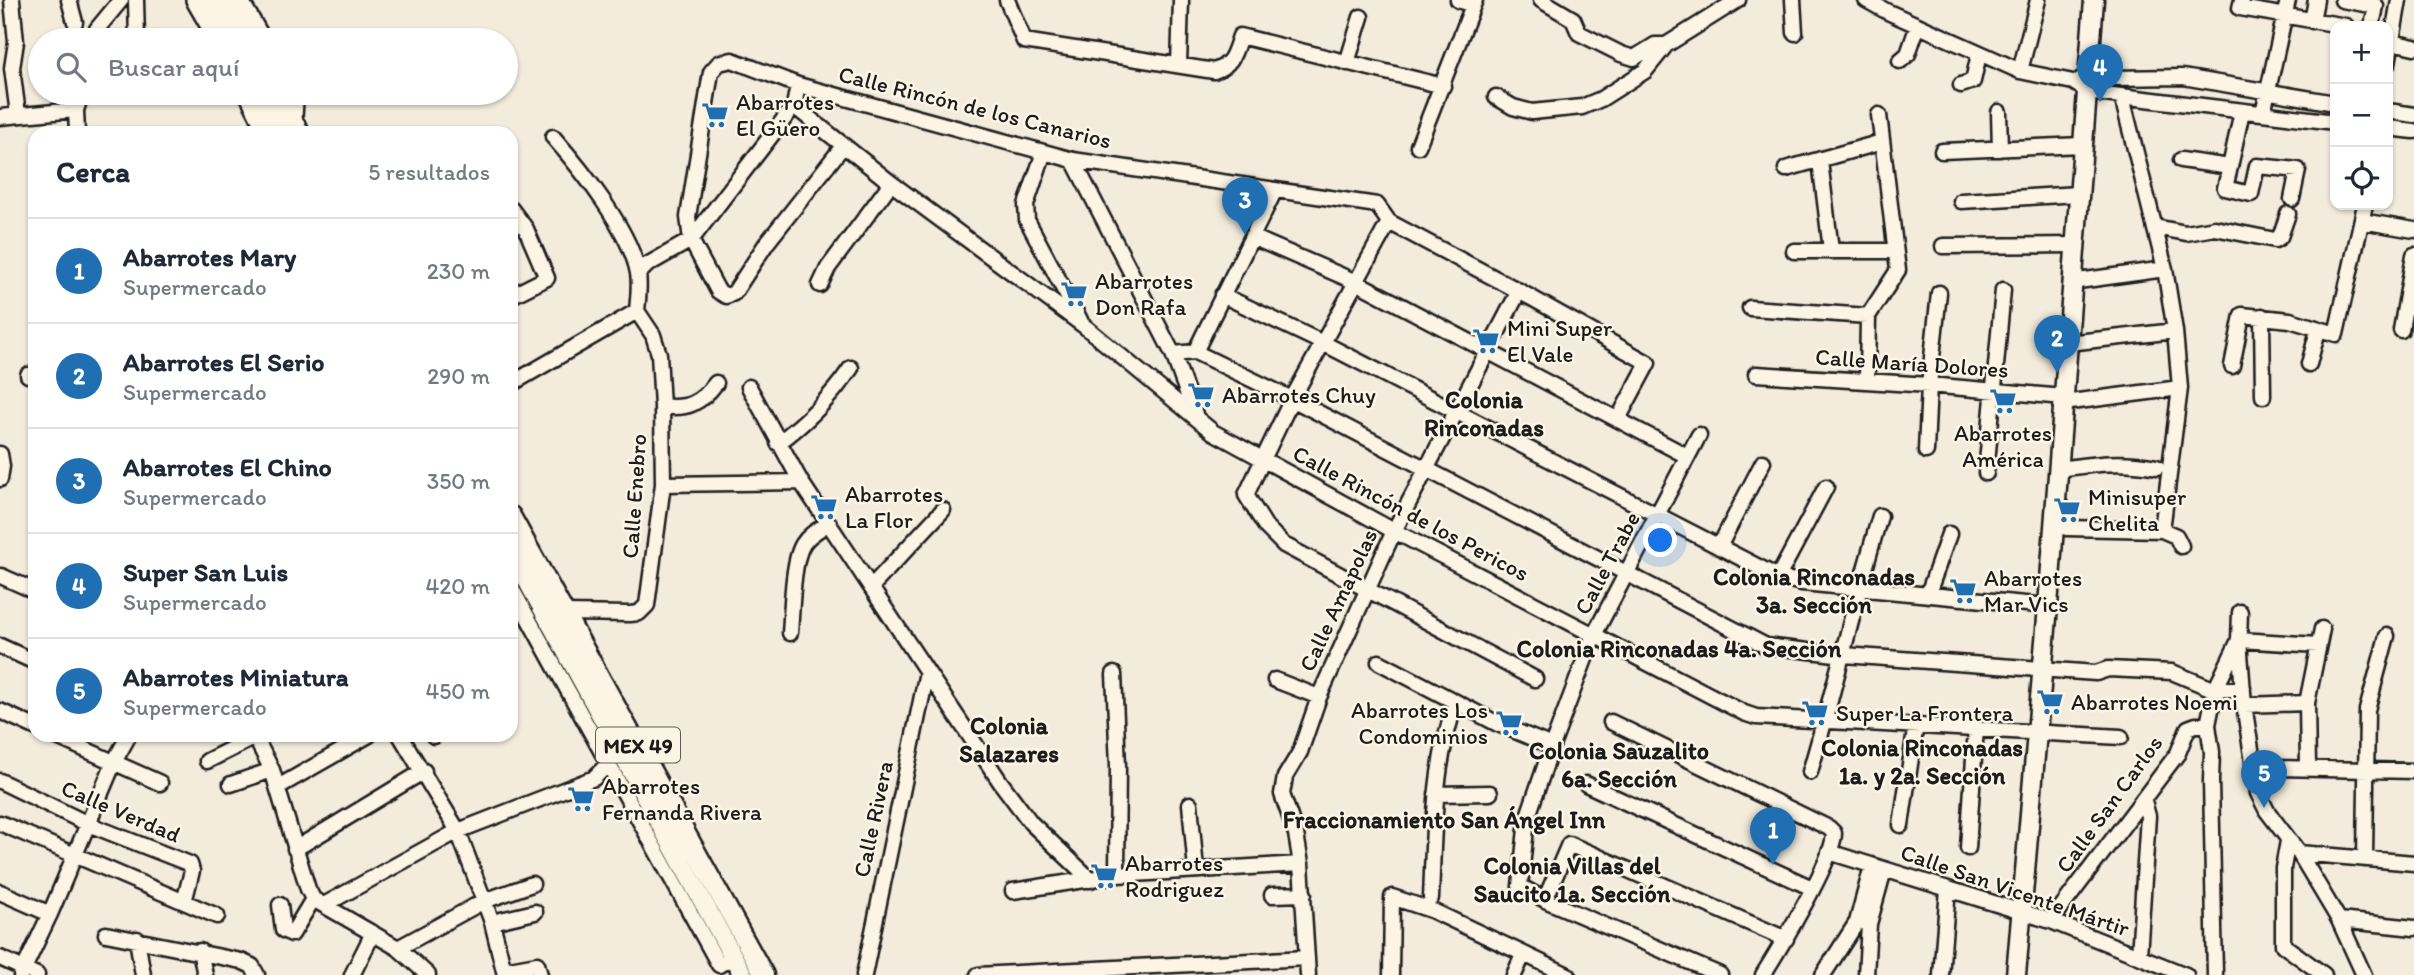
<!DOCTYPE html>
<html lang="es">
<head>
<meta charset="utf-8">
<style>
  body { margin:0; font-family:Itim,sans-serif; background:#f2f2f3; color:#1f2937 }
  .controls { position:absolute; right:21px; top:21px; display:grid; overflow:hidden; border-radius:14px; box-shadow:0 2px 5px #0004 }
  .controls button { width:63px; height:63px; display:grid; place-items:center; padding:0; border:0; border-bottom:2px solid #e0e1e3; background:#fff; color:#1f2937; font:35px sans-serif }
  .you { position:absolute; left:1661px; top:541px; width:24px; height:24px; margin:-18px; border:5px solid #fff; border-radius:50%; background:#1a73e8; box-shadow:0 0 0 10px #1a73e833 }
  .badge { display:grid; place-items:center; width:46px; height:46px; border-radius:50%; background:#1f6fb2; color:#fff; font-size:23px; font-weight:700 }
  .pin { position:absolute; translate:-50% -58px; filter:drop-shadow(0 2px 4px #0008) }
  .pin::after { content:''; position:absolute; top:37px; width:24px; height:21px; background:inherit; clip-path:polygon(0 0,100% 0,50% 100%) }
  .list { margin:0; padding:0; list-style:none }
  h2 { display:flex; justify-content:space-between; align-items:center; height:91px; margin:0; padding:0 28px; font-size:30px }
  h2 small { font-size:23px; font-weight:400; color:#747a83 }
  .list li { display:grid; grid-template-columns:46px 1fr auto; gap:21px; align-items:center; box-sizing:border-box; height:105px; padding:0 28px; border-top:2px solid #e0e1e3 }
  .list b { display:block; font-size:26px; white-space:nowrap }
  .list p { margin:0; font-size:23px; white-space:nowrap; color:#747a83 }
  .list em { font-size:23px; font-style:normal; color:#747a83 }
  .icon { flex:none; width:38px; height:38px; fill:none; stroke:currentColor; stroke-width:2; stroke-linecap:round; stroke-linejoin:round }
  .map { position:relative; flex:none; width:2414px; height:975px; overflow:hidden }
  .search { position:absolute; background:#fff; box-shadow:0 2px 5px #0004; left:28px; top:28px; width:490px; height:77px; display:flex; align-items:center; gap:18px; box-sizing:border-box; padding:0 24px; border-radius:38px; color:#747a83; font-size:26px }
  .panel { position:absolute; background:#fff; box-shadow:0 2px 5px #0004; left:28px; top:126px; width:490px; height:616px; border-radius:21px }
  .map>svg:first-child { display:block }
</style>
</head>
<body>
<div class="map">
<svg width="2414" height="975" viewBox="0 0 2414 975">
  <rect width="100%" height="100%" fill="#f3ecdd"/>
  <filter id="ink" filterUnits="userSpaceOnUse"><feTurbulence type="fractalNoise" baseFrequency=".0143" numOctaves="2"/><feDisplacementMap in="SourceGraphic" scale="14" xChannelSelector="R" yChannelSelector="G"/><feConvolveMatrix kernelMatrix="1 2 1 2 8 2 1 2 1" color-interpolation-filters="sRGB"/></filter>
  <g filter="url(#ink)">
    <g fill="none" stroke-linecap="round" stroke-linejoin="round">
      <defs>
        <path id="minor" d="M 12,0 L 16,42 L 12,68 L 18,114
          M 69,0 L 75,22
          M 136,0 L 137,40
          M 1007,0 L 1024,41 L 1214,71 C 1232,65 1234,54 1240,36 L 1443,86
          M 1458,0 L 1473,5
          M 1541,0 L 1573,19 L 1579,33 L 1621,54 L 1634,58 L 1655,45 L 1666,45
          M 1793,0 L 1795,33
          M 1866,0 L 1888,12 L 2020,71 L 2073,82 L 2086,90 L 2096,93 L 2335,122
          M 2242,0 L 2240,8 L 2346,26
          M 2342,0 L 2376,6 L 2372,26
          M 2312,21 L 2316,0
          M 94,40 L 97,29 L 121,0
          M 2392,42 L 2414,47
          M 1900,61 L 1908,54 L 1918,25
          M 1347,63 L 1361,17
          M 2388,63 L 2399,0
          M 1179,65 L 1181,0
          M 2020,71 L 2038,0
          M 2081,79 L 2097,76 L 2109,78 L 2183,77 L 2335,103
          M 1961,85 L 1973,81 L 1979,54
          M 1496,97 L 1513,107 L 1532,112 L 1582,107 L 1601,99 L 1645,71 L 1666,45 L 1738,0
          M 2122,97 L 2165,269 L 2175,331 L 2180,388 L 2162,530
          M 794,106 L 891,183 L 1083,325 L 1213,432 L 1394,531 L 1744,713 L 1756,717 L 2121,737
          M 2388,111 L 2414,115
          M 1999,112 L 2000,149
          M 2263,113 L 2288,0
          M 0,117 L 76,110
          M 2388,128 L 2414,131
          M 77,133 L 76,110 L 82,93
          M 553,137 C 582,170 630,230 638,273 C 640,285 638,299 637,311
          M 843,146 L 766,244 L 734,293 L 726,296 L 718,291 L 691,240 L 688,217 L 711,72 L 719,63 L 732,60 L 798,85 L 1073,160 L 1377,205 L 1389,222 L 1519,291 L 1648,363 L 1618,419
          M 1418,146 L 1475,0
          M 1942,151 L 2082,145
          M 1044,152 L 1026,205 L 1027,220 L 1080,320
          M 1073,160 L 1173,354 L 1195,414
          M 2181,160 L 2230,167 L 2225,188 L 2251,194 L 2257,166 L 2298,170 L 2292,199
          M 1820,161 L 1831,250
          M 2230,167 L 2242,111
          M 1786,169 L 1882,142
          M 1961,201 L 2078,194
          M 511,209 L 526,229 L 547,278 L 511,296
          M 2362,221 L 2414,230
          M 1389,222 L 1292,399 L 1246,495 L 1266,527 L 1284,545 L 1535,679
          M 2155,227 L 2186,233 L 2215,228 L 2275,240 L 2280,237 L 2288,214
          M 1252,237 L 1356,282 L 1687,456
          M 1943,246 L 2074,245
          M 1794,251 L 1895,251
          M 638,274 L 647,265 L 691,240 L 794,106 L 798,85
          M 2071,282 L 2165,269
          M 820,285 L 828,268 L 891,183
          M 1222,295 L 1323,343 L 1778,577 L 1802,583 L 2048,606
          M 1750,308 L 1868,316
          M 2262,316 L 2263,396
          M 2401,330 L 2414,255
          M 2068,343 L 2175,331
          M 1195,352 L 1275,190
          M 1173,354 L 1195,352 L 1292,399 L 1766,646 L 1844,655 L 2096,673 L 2108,669 L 2172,672 L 2215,690 L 2243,688
          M 2309,364 L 2318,330
          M 2232,366 L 2242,315 L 2290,320 L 2336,334 L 2365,205
          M 1756,374 L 1929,385 L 2064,397
          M 28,375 L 35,375
          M 1867,381 L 1868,316 L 1898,270 L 1879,115
          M 511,384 L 637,311
          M 749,387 L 801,482 L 1001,783 L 1031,823 L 1091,880
          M 2063,403 L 2180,388
          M 662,406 C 687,410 701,403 716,383
          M 1699,435 L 1594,635 L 1552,746 L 1527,819 L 1520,886 L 1545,900 L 1720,975
          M 778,443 C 807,422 831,397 851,368
          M 1926,451 L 1929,385 L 1939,293
          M 0,454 L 2,466 L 0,479
          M 2059,469 C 2094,464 2122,460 2157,467
          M 1986,473 L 2003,290
          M 663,484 L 801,482
          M 2062,507 L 2063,526 L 2066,528 L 2162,530 L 2176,536 L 2181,546
          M 1719,547 L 1763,462
          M 1,576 L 35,591
          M 1778,577 L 1826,487
          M 872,586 L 943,510
          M 511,587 L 719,965 L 733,957
          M 1928,594 L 1949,534
          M 2240,612 L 2239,640 L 2244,705 L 2258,793 L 2267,811 L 2299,853 L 2339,920 L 2364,975
          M 564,613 L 630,614 L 639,613 L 647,605 L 663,484 L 662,406 L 659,354 L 653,335 L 637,311
          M 790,633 C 792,611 792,561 803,544 C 809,534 820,529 829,523
          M 0,646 L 35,662
          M 1379,662 L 1498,724 L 1552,746
          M 1114,674 L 1118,766 L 1117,875
          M 1275,680 L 1319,697
          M 2244,705 L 2307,703
          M 0,711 L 35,727
          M 1611,722 L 1829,828 L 1834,833 C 1834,860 1779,949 1763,975
          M 53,735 L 160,783
          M 254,735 L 272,770 L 308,889 L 313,899 L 398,948 L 428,975
          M 400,735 L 458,831 L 492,922 L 505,975
          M 433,735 L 434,736
          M 207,761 L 255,737
          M 2277,768 L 2414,771
          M 2308,768 L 2307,703 L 2322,629
          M 1810,772 C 1835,687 1855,601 1880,516
          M 0,781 L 88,824 L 190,864 L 192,871 L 184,902
          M 231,784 L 272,770
          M 1586,784 L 1812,888
          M 278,787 L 369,735
          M 1436,794 L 1490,793
          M 1190,804 L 1196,870
          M 0,823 L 217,916
          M 1901,825 L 1916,724
          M 2288,841 L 2283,868 L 2283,945 L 2324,975
          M 1968,848 L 1976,728
          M 295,849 L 424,771
          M 1829,852 L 2051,921 L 2186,975
          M 2299,853 L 2414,863
          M 2365,859 L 2367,710 L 2387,636
          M 1013,891 L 1117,875 L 1301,864
          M 0,892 L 50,914
          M 1272,895 L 1304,894
          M 1431,898 C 1434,830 1433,767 1456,702
          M 1545,900 L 1569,844 L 1786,939
          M 280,905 L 283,930 L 292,934 L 313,899
          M 324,905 L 458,831 L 594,778 L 609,763 L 613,756
          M 2339,920 L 2414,928
          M 2051,921 L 2178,753 L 2188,728 L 2196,725 L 2208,725
          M 492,922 L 535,912
          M 106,934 L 241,961 L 252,966 L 257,975
          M 137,939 L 143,975
          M 398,948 L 484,901 L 532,884
          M 200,951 L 205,975
          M 2139,956 L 2148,816 L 2144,802
          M 0,958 L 37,975
          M 504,970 L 537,964 L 540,975
          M 21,975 L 50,914 L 114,762 L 129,735
          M 352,975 L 373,933
          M 864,975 L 927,672
          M 978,975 L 1307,958
          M 1308,975 L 1301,864 L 1296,834 L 1282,794 L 1285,777 L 1300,752 L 1319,697 L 1394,531 L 1519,291
          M 1391,975 L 1392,897 L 1431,910 L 1568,975
          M 1514,975 L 1523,955
          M 1823,975 L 1857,922 L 1872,866
          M 1866,975 L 1869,924 L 1884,870
          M 1941,975 L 1948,889
          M 2215,975 L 2211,781 L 2212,752 L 2208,725 L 2215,690 L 2239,640 L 2318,645"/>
        <path id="major" d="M 210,0 L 232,40
          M 225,0 L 248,40
          M 261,93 L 282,133
          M 277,93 L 300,133
          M 511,516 L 764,975
          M 511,551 L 743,975
          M 2016,975 L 2048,606 L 2094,0"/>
        <path id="highway" d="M 196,0 L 219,40
          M 238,0 L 261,40
          M 249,93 L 269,133
          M 289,93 L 293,101 L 292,118"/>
      </defs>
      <use href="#minor" stroke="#1c1c1c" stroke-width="19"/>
      <use href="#major" stroke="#1c1c1c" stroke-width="23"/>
      <use href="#highway" stroke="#1c1c1c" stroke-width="24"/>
      <use href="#minor" stroke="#fcf5e5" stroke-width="14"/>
      <use href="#major" stroke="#fcf5e5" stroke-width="18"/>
      <use href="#highway" stroke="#fcf5e5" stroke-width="19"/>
    </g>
  </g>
  <defs>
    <symbol id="supermarket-bare" viewBox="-9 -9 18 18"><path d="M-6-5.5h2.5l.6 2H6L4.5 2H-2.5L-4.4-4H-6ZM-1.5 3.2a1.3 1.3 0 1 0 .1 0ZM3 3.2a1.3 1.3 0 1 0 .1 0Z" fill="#1f6fb2" stroke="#fcf5e5" stroke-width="2.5" paint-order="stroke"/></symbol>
  </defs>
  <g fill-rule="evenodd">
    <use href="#supermarket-bare" x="696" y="96" width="38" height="38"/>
    <use href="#supermarket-bare" x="1055" y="275" width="38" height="38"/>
    <use href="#supermarket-bare" x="1467" y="322" width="38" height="38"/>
    <use href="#supermarket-bare" x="1182" y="376" width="38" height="38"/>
    <use href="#supermarket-bare" x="1984" y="382" width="38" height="38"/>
    <use href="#supermarket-bare" x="805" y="488" width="38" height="38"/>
    <use href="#supermarket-bare" x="2048" y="491" width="38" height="38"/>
    <use href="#supermarket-bare" x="1944" y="572" width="38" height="38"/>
    <use href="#supermarket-bare" x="2031" y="683" width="38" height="38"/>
    <use href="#supermarket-bare" x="1796" y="694" width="38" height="38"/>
    <use href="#supermarket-bare" x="1490" y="704" width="38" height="38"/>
    <use href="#supermarket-bare" x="562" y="780" width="38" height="38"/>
    <use href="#supermarket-bare" x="1085" y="857" width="38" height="38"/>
  </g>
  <g text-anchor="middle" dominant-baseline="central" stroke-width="5" stroke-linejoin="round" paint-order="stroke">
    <rect fill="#fcf5e5" stroke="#5f5d58" stroke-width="2" x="596" y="727.5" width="84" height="35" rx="5"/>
    <g font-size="21" font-weight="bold" fill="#1c1c1c">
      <text x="638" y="745">MEX 49</text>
    </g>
    <g font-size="23" fill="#1c1c1c" stroke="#fcf5e5" text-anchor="start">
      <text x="736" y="102">Abarrotes<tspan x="736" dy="26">El Güero</tspan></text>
      <text x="1095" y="281">Abarrotes<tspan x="1095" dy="26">Don Rafa</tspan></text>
      <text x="1507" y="328">Mini Super<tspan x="1507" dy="26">El Vale</tspan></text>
      <text x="1222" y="395">Abarrotes Chuy</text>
      <text x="2003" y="433" text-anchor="middle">Abarrotes<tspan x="2003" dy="26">América</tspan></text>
      <text x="845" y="494">Abarrotes<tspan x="845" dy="26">La Flor</tspan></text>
      <text x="2088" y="497">Minisuper<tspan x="2088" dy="26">Chelita</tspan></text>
      <text x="1984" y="578">Abarrotes<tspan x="1984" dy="26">Mar Vics</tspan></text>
      <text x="2071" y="702">Abarrotes Noemi</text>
      <text x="1488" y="710" text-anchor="end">Abarrotes Los<tspan x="1488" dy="26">Condominios</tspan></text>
      <text x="1836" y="713">Super La Frontera</text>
      <text x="602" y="786">Abarrotes<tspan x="602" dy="26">Fernanda Rivera</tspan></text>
      <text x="1125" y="863">Abarrotes<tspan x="1125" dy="26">Rodriguez</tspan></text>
    </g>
    <g font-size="23" fill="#1c1c1c" stroke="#fcf5e5">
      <text transform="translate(975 107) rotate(14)">Calle Rincón de los Canarios</text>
      <text transform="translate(1912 363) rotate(4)">Calle María Dolores</text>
      <text transform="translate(634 496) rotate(-86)">Calle Enebro</text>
      <text transform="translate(1411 513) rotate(28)">Calle Rincón de los Pericos</text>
      <text transform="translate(1607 563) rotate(-62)">Calle Trabe</text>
      <text transform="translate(1338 600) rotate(-65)">Calle Amapolas</text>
      <text transform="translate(2109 804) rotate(-54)">Calle San Carlos</text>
      <text transform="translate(121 811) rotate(23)">Calle Verdad</text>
      <text transform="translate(873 819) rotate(-78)">Calle Rivera</text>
      <text transform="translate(2015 890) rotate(19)">Calle San Vicente Mártir</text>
    </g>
    <g font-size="24" font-weight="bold" fill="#1c1c1c" stroke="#fcf5e5">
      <text x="1484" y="399">Colonia<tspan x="1484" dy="28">Rinconadas</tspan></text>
      <text x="1814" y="576">Colonia Rinconadas<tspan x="1814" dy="28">3a. Sección</tspan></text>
      <text x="1679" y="648">Colonia Rinconadas 4a. Sección</text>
      <text x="1009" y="725">Colonia<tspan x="1009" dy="28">Salazares</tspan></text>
      <text x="1922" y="747">Colonia Rinconadas<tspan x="1922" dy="28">1a. y 2a. Sección</tspan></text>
      <text x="1619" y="750">Colonia Sauzalito<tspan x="1619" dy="28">6a. Sección</tspan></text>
      <text x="1444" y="819">Fraccionamiento San Ángel Inn</text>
      <text x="1572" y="865">Colonia Villas del<tspan x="1572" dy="28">Saucito 1a. Sección</tspan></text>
    </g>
  </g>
</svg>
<div class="controls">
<button>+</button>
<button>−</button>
<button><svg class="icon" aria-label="locate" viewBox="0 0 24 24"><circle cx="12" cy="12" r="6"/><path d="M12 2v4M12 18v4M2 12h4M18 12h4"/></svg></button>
</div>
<div class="you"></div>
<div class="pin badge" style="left:1773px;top:865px">1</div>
<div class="pin badge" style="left:2057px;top:373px">2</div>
<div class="pin badge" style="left:1245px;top:235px">3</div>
<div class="pin badge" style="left:2100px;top:102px">4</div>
<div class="pin badge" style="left:2264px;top:808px">5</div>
<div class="search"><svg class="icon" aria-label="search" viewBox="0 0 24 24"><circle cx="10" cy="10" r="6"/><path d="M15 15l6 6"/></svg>Buscar aquí</div>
<section class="panel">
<h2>Cerca<small>5 resultados</small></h2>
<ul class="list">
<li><span class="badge">1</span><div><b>Abarrotes Mary</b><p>Supermercado</p></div><em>230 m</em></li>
<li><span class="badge">2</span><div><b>Abarrotes El Serio</b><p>Supermercado</p></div><em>290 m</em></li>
<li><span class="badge">3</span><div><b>Abarrotes El Chino</b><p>Supermercado</p></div><em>350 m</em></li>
<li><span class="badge">4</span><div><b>Super San Luis</b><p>Supermercado</p></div><em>420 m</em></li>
<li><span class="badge">5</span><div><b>Abarrotes Miniatura</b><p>Supermercado</p></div><em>450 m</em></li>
</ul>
</section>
</div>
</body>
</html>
